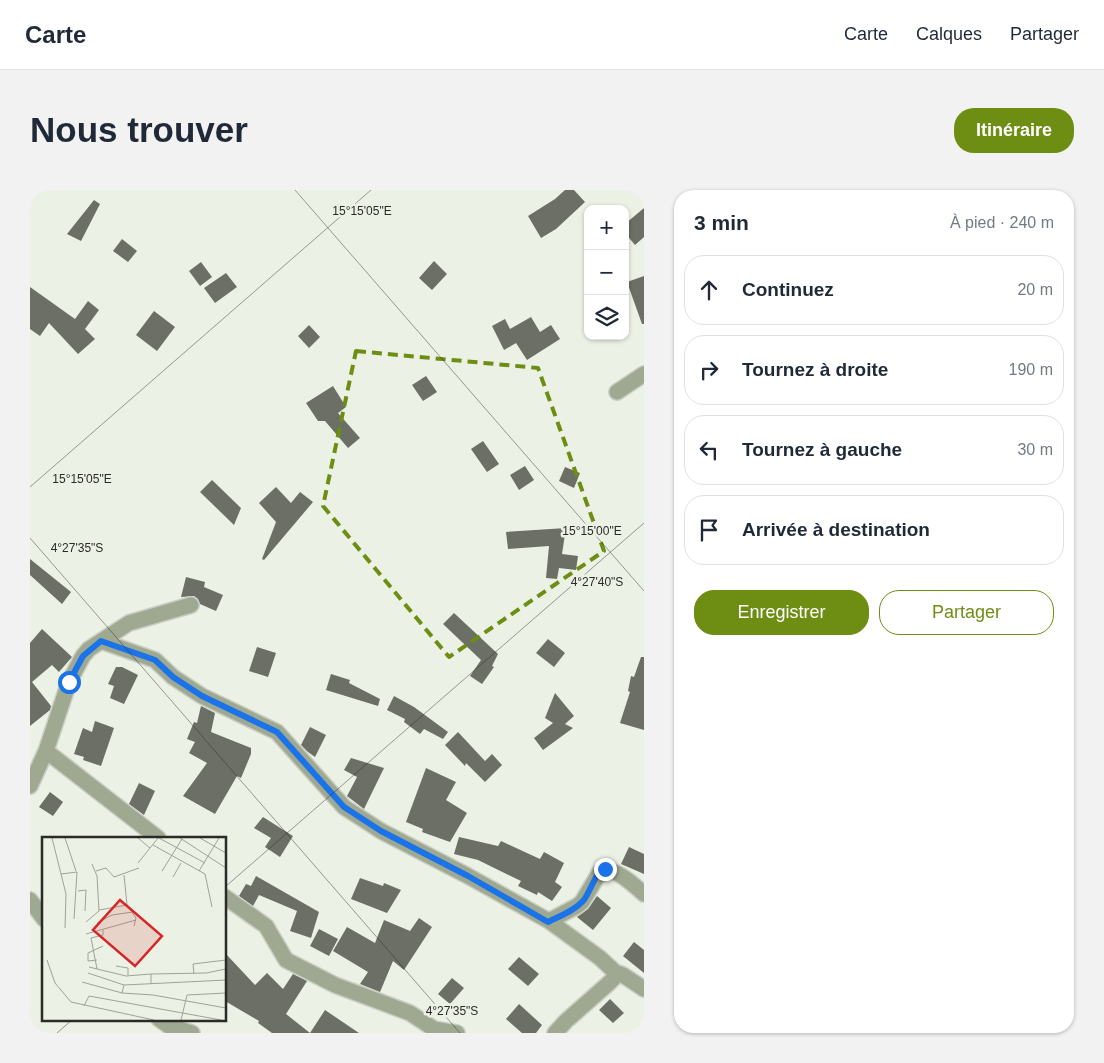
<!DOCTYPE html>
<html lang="fr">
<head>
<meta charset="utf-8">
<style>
  body { margin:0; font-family:Arial,sans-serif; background:#f2f2f3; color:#1f2937 }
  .controls { position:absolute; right:15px; top:15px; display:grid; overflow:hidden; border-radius:10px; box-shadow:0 1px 4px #0004 }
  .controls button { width:45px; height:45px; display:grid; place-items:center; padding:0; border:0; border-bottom:1px solid #e0e1e3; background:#fff; color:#1f2937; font:25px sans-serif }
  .stop { position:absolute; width:15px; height:15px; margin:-11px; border:4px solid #1a73e8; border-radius:50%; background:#fff }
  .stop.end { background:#1a73e8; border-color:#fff; box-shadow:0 1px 5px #0008 }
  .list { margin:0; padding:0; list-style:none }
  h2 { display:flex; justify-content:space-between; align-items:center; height:65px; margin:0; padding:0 20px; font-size:21px }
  h2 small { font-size:16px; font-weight:400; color:#747a83 }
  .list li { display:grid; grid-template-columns:32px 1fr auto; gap:15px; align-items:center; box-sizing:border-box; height:70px; margin:0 10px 10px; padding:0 10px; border:1px solid #e0e1e3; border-radius:20px }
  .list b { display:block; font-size:19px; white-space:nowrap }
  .list em { font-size:16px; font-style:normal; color:#747a83 }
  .actions { display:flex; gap:10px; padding:15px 20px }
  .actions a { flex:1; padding:11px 0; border:1px solid #6d8e12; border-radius:20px; text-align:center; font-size:18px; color:#6d8e12 }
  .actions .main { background:#6d8e12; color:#fff }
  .icon { flex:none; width:28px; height:28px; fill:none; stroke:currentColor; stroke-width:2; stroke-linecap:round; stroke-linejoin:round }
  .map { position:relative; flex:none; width:614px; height:843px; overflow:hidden; border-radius:20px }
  header { display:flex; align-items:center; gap:30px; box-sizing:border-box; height:70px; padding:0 25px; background:#fff; border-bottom:1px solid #e0e1e3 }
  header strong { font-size:24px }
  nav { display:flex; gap:28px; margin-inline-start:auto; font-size:18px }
  .intro { display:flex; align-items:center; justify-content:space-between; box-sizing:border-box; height:120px; padding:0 30px }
  h1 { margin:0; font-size:35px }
  .button { padding:12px 22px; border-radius:20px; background:#6d8e12; color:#fff; font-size:18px; font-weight:700 }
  main { display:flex; gap:30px; padding:0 30px }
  aside { flex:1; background:#fff; border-radius:20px; box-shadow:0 1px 4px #0004 }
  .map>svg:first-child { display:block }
</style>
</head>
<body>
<header>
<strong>Carte</strong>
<nav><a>Carte</a><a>Calques</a><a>Partager</a></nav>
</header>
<div class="intro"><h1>Nous trouver</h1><a class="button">Itinéraire</a></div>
<main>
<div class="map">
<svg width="614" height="843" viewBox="0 0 614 843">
  <rect width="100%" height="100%" fill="#ecf1e5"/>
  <path fill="#6b6f65" d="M 535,0 L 544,0 L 555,12 L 526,39 L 511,48 L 498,26 L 525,9 Z
    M 64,10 L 70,14 L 51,51 L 37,44 Z
    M 614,18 L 614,47 L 605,55 L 595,43 L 595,34 Z
    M 92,49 L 107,61 L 98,72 L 83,61 Z
    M 404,71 L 417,84 L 402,100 L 389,88 Z
    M 171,72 L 182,87 L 170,96 L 159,81 Z
    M 196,83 L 207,97 L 185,113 L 174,98 Z
    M 614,86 L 614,134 L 612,134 L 597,92 Z
    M 0,97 L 45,129 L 58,111 L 69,120 L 55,139 L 65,149 L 48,164 L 19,133 L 10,146 L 0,139 Z
    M 124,121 L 145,137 L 127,161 L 106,145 Z
    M 501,127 L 510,142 L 521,135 L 530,149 L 497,170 L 486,153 L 474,160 L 462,136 L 475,129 L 480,139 Z
    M 279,135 L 290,147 L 279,158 L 268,146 Z
    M 396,186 L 407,202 L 393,211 L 382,195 Z
    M 303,196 L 316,217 L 308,223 L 330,248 L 318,258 L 295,231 L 288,231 L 276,213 Z
    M 453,251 L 469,274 L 457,282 L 441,259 Z
    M 495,276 L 504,290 L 489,300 L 480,285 Z
    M 535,277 L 550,283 L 544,298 L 529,291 Z
    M 182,290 L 211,318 L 204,335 L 170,302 Z
    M 246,297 L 261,313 L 270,302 L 283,312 L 234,370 L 232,369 L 246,332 L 229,313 Z
    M 536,338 L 532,364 L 548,366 L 546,380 L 529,378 L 527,389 L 516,388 L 519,356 L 478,359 L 476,342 Z
    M 0,369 L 41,402 L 32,414 L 0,385 Z
    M 156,387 L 175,392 L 174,397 L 193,405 L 186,421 L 170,414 L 168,409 L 164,406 L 151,407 Z
    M 424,423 L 468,464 L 462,476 L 464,477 L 452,494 L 440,486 L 451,470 L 413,434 Z
    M 12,439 L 42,467 L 29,482 L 22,475 L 2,492 L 21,516 L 20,520 L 0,536 L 0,453 Z
    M 518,449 L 535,463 L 524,477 L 506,463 Z
    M 227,457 L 246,463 L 238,487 L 219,481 Z
    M 611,467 L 614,467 L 614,540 L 590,533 L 600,502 L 598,501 L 601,486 L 604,487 Z
    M 86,477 L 92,477 L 108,485 L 94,514 L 80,508 L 84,496 L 78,494 Z
    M 301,484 L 320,490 L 319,493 L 350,509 L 348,516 L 296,500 Z
    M 525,503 L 544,526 L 535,534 L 543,538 L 513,560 L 504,548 L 523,533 L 515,528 Z
    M 364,506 L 384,517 L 418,542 L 413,549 L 394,539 L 390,544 L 374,532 L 375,529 L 357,520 Z
    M 171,516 L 185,523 L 181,542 L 221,558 L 221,564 L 211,588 L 207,586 L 185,624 L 153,606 L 177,573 L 159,563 L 165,552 L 157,549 L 164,532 L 167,533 Z
    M 65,531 L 84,538 L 71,576 L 53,570 L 54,567 L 44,564 L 53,538 L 62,542 Z
    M 280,537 L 296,545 L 285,567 L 278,562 L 271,555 Z
    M 428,542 L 455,571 L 462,564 L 472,575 L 455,592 L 436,573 L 435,576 L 415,555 Z
    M 321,568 L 354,578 L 334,619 L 317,606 L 327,587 L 314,580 Z
    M 396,578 L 426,592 L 416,610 L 437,623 L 420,652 L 392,642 L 393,639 L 376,632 Z
    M 109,593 L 125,601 L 114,625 L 99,614 Z
    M 20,602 L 33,612 L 23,626 L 9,617 Z
    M 233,627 L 263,646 L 250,667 L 235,657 L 241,648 L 224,638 Z
    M 429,647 L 468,656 L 471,651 L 510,669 L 514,662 L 534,673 L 525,692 L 532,697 L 522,711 L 508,702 L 507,705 L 488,696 L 491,691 L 448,670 L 424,664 Z
    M 599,657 L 614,664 L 614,684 L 591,674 Z
    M 226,686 L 289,722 L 281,748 L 260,741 L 267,721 L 229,705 L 223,716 L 209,706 L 216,694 L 221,696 Z
    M 330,688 L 353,696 L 354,693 L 371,700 L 357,723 L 321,709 Z
    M 567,706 L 581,718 L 563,740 L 547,727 L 558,719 Z
    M 389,728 L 402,737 L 374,780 L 363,771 L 350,802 L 330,794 L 338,782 L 303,761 L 317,737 L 345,753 L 354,730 L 380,741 Z
    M 289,739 L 308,749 L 299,766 L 280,756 Z
    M 604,752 L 614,760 L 614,783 L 593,766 Z
    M 195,763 L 225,795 L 237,783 L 253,799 L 263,784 L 277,791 L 256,824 L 280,843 L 295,820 L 329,843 L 242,843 L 228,833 L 229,831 L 195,811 Z
    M 489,767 L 509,784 L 498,796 L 478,779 Z
    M 422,788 L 434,798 L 420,814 L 408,804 Z
    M 580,809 L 594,823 L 583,833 L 569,820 Z
    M 489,814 L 512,835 L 506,843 L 492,843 L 476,829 Z"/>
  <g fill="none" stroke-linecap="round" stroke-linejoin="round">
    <defs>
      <path id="street" d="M 587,202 L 614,184
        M 71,451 L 125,470 L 143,487 L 172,506 L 247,542 L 314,617 L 351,641 L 438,686 L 519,731 L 570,768 L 585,782 L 593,785 L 614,799
        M 16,561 L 128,648
        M 0,596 L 16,561 L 39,492 L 53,466 L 59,459 L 99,433 L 161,415
        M 195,707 L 236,736 L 256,770 L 305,795 L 380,823 L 404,839 L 427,843
        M 0,710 L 14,729
        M 519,731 L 547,716 L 552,712 L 570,682 C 582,674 605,696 614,704
        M 129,829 L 139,836 L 162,843
        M 525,843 L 536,831 L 579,793 L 584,788 L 585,782"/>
    </defs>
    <use href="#street" stroke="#c9cdc3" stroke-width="18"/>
    <use href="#street" stroke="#9fa991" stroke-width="15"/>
  </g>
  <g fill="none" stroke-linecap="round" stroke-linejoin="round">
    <path stroke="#1a73e8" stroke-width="6" d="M 39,492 L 53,466 L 71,451 L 125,470 L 143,487 L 172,506 L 247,542 L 314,617 L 351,641 L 438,686 L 518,732 C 530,726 544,721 553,711 C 561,702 564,683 575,679"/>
  </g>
  <path fill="none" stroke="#6d8e12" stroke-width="4" stroke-dasharray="10 6" stroke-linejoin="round" d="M 326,161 L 508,178 L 574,361 L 419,467 L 293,316 Z"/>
  <path fill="none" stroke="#2a2b27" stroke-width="1" stroke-opacity="0.45" d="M 265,0 L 614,401M 0,297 L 341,0M 0,348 L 430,843M 195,697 L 614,333M 27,843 L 43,829"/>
  <g transform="translate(12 647)">
    <rect width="184" height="184" fill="#ecf1e5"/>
    <path fill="none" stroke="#9ea299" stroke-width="1" d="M 10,1 L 24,57 L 23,91M 23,1 L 34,34M 96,1 L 108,11M 117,1 L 163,26M 138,1 L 184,31M 158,1 L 184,16M 111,8 L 163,37 L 170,70M 96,26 L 116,1M 54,34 L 64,31 L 72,40 L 97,31M 120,34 L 140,2M 157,34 L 177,1M 19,37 L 35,35 L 32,82M 82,38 L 85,68 L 94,81 L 92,89M 131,40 L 139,26M 36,54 L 44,53 L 43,74M 57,73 L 85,68M 44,85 L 57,74 L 55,39 L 50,27M 55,86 L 70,78 L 91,75M 44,97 L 94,83M 5,123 L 13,146 L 29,165 L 112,183M 55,123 L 46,124 L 46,116 L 61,109M 74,129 L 86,131 L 86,138M 47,130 L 84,139 L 109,137 L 109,147M 55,132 L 49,101 L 61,98 L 61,93M 46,136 L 82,148 L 80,156M 109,137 L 164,136 L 184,132M 152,137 L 151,127 L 184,123M 40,145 L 80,156 L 111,158 L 184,171M 82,148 L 184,143M 42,169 L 47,159 L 179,183M 139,183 L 145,158 L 184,156"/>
    <path fill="#d62828" fill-opacity="0.15" stroke="#d62828" stroke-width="2.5" d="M 78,63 L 120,99 L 93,129 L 51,93 Z"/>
    <rect width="184" height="184" fill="none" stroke="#2a2b27" stroke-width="2.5"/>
  </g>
  <g font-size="12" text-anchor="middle" fill="#2a2b27" stroke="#ecf1e5" stroke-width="5" stroke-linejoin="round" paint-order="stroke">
    <text x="332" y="25">15°15'05"E</text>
    <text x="52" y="293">15°15'05"E</text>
    <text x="562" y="345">15°15'00"E</text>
    <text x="47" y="362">4°27'35"S</text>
    <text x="567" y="396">4°27'40"S</text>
    <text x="422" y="825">4°27'35"S</text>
  </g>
</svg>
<div class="controls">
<button>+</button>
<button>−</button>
<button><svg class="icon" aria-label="layers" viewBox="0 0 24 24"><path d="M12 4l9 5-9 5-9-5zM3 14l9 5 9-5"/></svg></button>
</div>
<div class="stop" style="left:39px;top:492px"></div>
<div class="stop end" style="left:575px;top:679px"></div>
</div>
<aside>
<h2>3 min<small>À pied · 240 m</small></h2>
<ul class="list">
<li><svg class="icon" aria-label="ahead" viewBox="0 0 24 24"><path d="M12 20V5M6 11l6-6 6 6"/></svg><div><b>Continuez</b></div><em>20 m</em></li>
<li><svg class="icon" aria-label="right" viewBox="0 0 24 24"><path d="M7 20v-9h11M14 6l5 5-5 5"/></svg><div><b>Tournez à droite</b></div><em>190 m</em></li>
<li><svg class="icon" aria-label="left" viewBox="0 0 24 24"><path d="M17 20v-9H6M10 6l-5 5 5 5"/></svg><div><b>Tournez à gauche</b></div><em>30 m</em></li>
<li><svg class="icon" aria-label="arrive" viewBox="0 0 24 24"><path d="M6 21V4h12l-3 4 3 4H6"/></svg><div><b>Arrivée à destination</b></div></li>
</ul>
<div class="actions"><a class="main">Enregistrer</a><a>Partager</a></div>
</aside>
</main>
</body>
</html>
